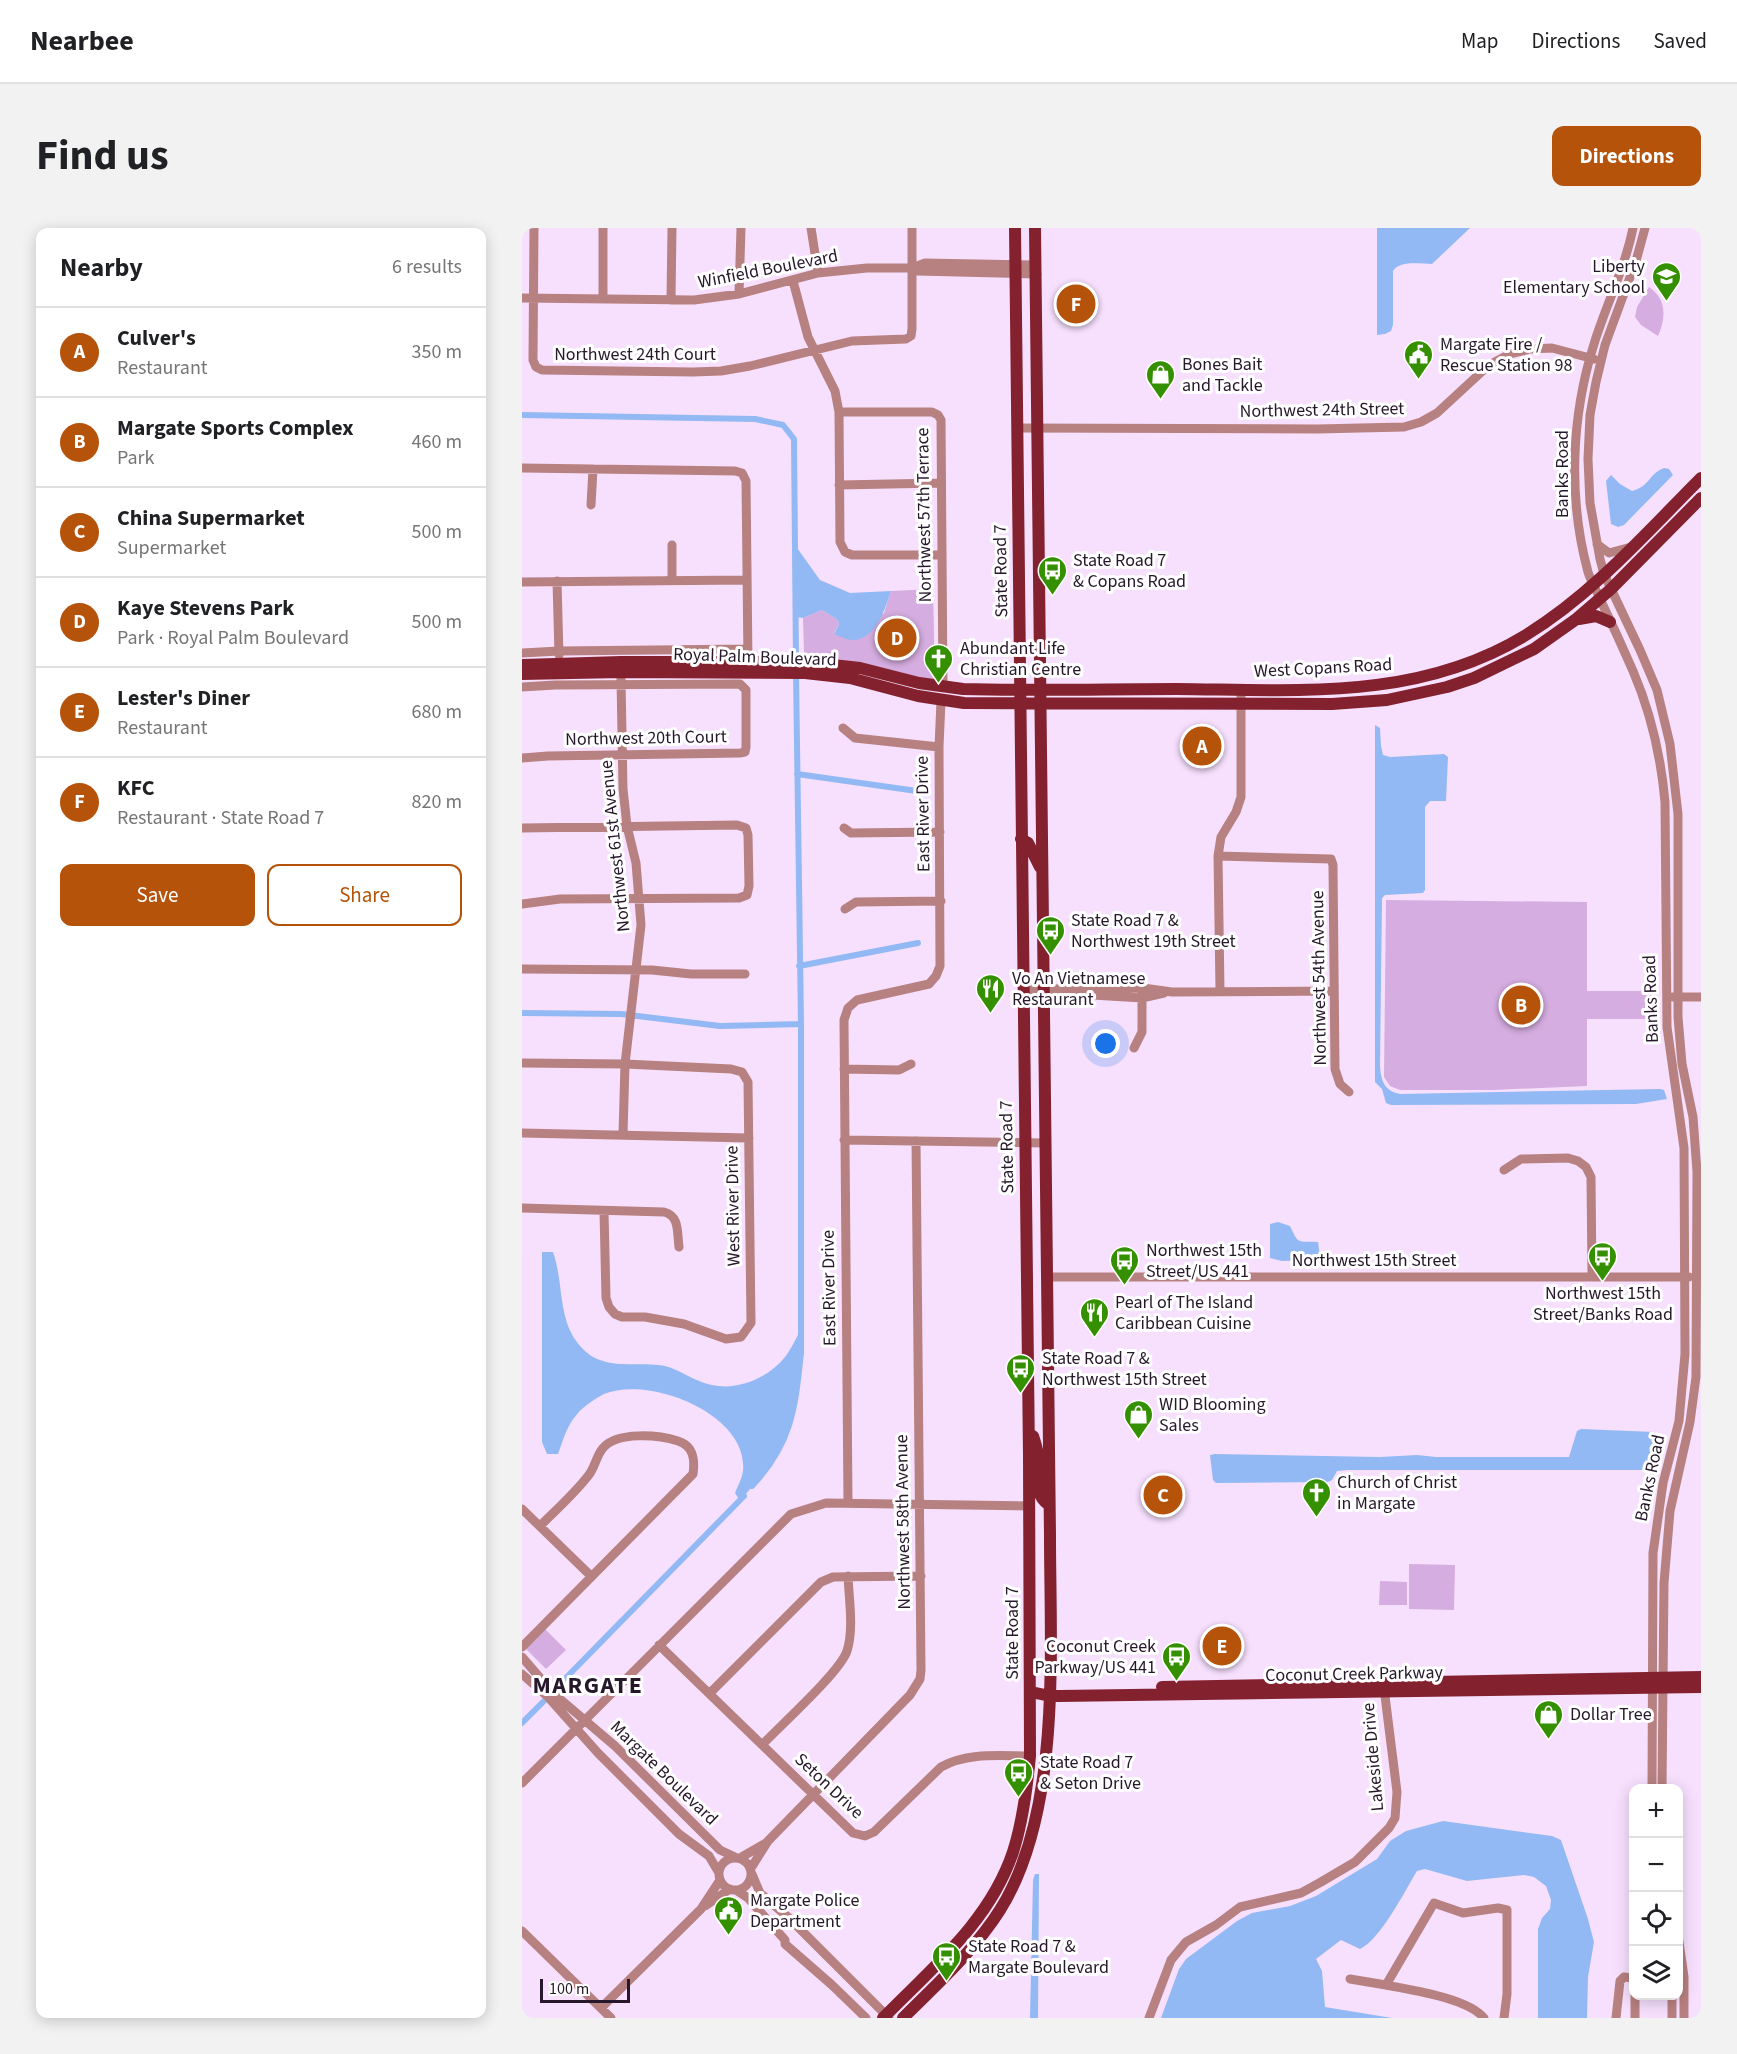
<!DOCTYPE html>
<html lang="en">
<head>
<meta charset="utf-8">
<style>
  body { margin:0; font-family:"Source Sans 3",sans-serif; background:#f2f2f2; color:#202124 }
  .controls { position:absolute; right:18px; bottom:18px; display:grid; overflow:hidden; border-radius:12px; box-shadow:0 3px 15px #0003 }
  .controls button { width:54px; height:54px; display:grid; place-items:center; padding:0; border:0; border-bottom:2px solid #e0e0e0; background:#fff; color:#202124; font:30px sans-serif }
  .scale { position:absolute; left:18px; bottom:15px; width:90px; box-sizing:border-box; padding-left:6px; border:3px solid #26182a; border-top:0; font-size:16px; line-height:21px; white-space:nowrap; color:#26182a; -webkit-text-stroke:4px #fff; paint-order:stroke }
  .you { position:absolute; left:584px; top:816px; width:21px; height:21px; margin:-15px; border:4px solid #fff; border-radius:50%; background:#1a73e8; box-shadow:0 0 0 9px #1a73e833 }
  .badge { display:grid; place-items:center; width:39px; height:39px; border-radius:50%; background:#b45309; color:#fff; font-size:20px; font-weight:700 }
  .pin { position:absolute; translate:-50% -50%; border:3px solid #fff; box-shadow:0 2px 6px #0006 }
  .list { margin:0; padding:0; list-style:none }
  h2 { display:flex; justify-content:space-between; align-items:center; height:78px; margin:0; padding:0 24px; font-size:26px }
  h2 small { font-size:20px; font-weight:400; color:#757577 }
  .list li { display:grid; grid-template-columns:39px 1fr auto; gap:18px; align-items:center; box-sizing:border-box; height:90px; padding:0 24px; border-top:2px solid #e0e0e0 }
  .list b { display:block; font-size:22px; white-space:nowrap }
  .list p { margin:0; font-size:20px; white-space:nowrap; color:#757577 }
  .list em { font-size:20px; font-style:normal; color:#757577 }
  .actions { display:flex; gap:12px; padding:18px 24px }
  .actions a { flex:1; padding:14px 0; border:2px solid #b45309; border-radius:12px; text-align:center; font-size:21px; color:#b45309 }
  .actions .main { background:#b45309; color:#fff }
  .icon { flex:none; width:33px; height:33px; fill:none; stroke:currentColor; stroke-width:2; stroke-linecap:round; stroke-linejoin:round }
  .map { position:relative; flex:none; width:1179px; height:1790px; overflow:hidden; border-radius:12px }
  header { display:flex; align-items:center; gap:36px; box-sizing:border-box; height:84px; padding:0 30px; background:#fff; border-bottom:2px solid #e0e0e0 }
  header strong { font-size:28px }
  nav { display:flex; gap:33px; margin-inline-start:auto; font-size:21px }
  .intro { display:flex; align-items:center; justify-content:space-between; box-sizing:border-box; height:144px; padding:0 36px }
  h1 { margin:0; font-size:42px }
  .button { padding:15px 27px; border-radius:12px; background:#b45309; color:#fff; font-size:21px; font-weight:700 }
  main { display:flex; gap:36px; padding:0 36px }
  aside { flex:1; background:#fff; border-radius:12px; box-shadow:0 3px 15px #0003 }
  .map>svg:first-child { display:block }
</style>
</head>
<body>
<header>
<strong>Nearbee</strong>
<nav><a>Map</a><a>Directions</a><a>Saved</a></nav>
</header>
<div class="intro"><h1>Find us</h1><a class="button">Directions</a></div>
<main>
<aside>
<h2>Nearby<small>6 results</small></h2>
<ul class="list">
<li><span class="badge">A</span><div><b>Culver's</b><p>Restaurant</p></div><em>350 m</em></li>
<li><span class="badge">B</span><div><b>Margate Sports Complex</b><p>Park</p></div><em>460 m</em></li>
<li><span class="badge">C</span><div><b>China Supermarket</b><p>Supermarket</p></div><em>500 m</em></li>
<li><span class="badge">D</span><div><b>Kaye Stevens Park</b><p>Park · Royal Palm Boulevard</p></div><em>500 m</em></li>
<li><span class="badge">E</span><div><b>Lester's Diner</b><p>Restaurant</p></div><em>680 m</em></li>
<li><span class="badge">F</span><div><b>KFC</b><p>Restaurant · State Road 7</p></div><em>820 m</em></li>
</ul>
<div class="actions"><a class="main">Save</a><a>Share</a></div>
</aside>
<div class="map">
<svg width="1179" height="1790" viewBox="0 0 1179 1790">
  <rect width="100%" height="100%" fill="#f7e0fe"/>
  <path fill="#d5ade0" d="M 1127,59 C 1145,71 1144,90 1136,108 L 1119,97 L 1113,89 L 1115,79 Z
    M 411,361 L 413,456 L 282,425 L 281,390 L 300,382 L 316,392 L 317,396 L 312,405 L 362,385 L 369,363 Z
    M 864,672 L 1065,674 L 1065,763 L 1135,763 L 1136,791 L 1065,791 L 1065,858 L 971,862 L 878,862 L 868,858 L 862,849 Z
    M 887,1336 L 933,1337 L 932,1382 L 887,1381 Z
    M 858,1353 L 885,1354 L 885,1377 L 857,1377 Z
    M 23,1401 L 44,1422 L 24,1441 L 3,1420 Z"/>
  <path fill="#93b9f4" d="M 855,0 L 948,0 L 910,36 C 898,36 878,32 871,43 L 871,97 L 869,103 L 863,106 L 855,107 Z
    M 1142,240 L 1147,241 L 1151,247 L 1102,297 L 1096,299 L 1089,296 L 1084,253 L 1089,247 L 1098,256 L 1110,263 C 1129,258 1125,247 1142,240 Z
    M 273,317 L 298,352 L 328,365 L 369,363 C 364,379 353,413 330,412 C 325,412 317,408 312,406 L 317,396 L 316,392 L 300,382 L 281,390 L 274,389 Z
    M 853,497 L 858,500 L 859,518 L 861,527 L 868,529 L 922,526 L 926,529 L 924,573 L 908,573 L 903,579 L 903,662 L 901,665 L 863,667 L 860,670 L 858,838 C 859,852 862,863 878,866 L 1138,861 L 1142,862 L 1145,871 L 1114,876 L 869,877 L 864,875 L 860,861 L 853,854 Z
    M 756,994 L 768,998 C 777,1017 775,1013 796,1014 L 798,1029 L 795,1032 L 760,1033 L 748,1030 L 748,996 Z
    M 20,1024 L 31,1024 C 43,1058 34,1096 63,1123 C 85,1143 117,1133 143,1138 C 159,1142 173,1154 190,1157 C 217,1163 247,1149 263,1129 C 270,1120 274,1110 279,1101 C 278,1134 278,1184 262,1214 C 250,1236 234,1254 218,1273 L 213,1265 C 216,1258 220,1250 221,1243 C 227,1186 127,1147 82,1166 C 74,1170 62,1178 56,1185 C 45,1197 41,1212 36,1226 L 25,1226 L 20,1214 Z
    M 1059,1201 L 1133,1204 L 1142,1211 L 1135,1239 L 1131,1242 L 826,1242 L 815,1243 L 810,1252 L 806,1254 L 694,1255 L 691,1252 L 688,1227 L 693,1226 L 858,1229 L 895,1227 L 914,1229 L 1047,1229 L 1055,1203 Z
    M 921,1593 L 1030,1608 L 1039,1612 L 1066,1691 L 1072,1714 L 1066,1749 L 1065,1790 L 1016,1790 L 1016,1701 L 1020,1690 L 1028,1681 L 1029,1672 L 1024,1658 L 1012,1649 L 1002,1647 L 945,1653 L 903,1641 L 895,1643 C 883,1663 858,1712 838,1721 L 819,1712 L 794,1731 L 800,1743 L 803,1779 L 870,1790 L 639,1790 L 657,1741 L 664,1731 L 715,1693 L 730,1685 L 768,1678 L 794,1668 L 855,1631 L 868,1613 L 884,1603 Z
    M 513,1646 L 517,1646 L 516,1790 L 508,1790 L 511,1652 Z"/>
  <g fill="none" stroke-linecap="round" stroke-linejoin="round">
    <path stroke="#93b9f4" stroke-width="6" d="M 0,187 L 233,191 L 261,197 L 272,211 L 274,434
      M 275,546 L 402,564
      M 277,738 L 396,715
      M 0,785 L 99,786 L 198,798 L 279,796
      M 230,1258 C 270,1215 273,1181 279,1125 L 279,796 L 274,444
      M 35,1459 L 222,1268
      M 0,1495 L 22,1473"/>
    <path stroke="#b88181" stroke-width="9" d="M 12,0 L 11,132 L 14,139 L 20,142 L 171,144 L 199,143 L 228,138 L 330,113 L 384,111 L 389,108 L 390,101 L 390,0
      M 289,0 L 296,45
      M 1111,0 C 1103,40 1084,77 1072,116 C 1049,189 1046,270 1066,344 C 1069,354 1075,363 1079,373 C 1090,396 1101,420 1111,443 C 1129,485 1139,529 1143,574 L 1145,799 L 1162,920 L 1163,1126 L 1157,1193 L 1141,1255 L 1131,1325 L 1130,1560
      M 1123,0 L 1114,33 L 1083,117 L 1074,154 L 1068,187 L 1066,231 L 1068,275 L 1078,331 L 1082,346 L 1118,422 L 1135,462 L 1148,516 L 1156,586 L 1156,789 L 1160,836 L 1171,889 L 1175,944 L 1174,1149 L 1168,1194 L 1148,1283 L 1142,1355 L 1140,1560
      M 390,40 L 403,35 L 514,37
      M 271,53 L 286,109 L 313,163 L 317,184 L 318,314 L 323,324 L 330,327 L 419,327
      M 217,66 L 219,0
      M 0,70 L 172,72 L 217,66 L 296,45 L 345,40 L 390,40 L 395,43 L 515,46
      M 81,70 L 81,0
      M 149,72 L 150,0
      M 317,184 L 410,184 L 416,187 L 419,192 L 421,459
      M 495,200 L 795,201 L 882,199 L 899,194 L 915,185 L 967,137 L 988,126 L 1008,121 L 1030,120 L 1072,131
      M 0,240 L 213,243 L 220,245 L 224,253 L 226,434
      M 317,257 L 419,255
      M 69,277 L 71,241
      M 1075,316 L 1087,325 L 1109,319
      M 150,317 L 150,352
      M 35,353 L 37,427
      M 0,354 L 225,352
      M 0,425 L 37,423 L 226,421
      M 99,451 L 101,561 L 105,598 L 114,635 L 119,697 L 103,836 L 101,906
      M 0,459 L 33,457 L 218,456 L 224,462 L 224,519 L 223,524 L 218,525 L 26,528 L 0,530
      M 321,500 L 333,510 L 417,519
      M 0,600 L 215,597 L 224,600 L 226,607 L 227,658 L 225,667 L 217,670 L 38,671 L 0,676
      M 322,600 L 329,605 L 418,604
      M 696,628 L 809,631 L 811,637 L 813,841 L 818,856 L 827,864
      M 323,681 L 334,674 L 419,673
      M 0,741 L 130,742 L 169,746 L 223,746
      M 501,758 L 521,761 L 621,760 L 650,764 L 811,763
      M 698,763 L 696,628 L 699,609 L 714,584 L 719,569 L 719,462
      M 501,767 L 570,767 L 620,770 L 642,765
      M 1151,769 L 1179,769
      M 612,820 L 620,804 L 620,764
      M 0,835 L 103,836 L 209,841 L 220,844 L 226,854 L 229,1095 L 219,1109 L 204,1111 L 162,1096 L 123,1089 L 100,1089 L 93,1086 L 87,1079 L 84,1070 L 82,983
      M 322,841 L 377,842 L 389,836
      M 0,905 L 227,910
      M 322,912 L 523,915
      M 982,942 L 999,931 L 1046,930 L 1056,933 L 1064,939 L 1069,949 L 1070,1048
      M 0,980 L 142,984 C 158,988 155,1005 157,1019
      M 525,1049 L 1167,1049
      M 326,1274 L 322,792 L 326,780 L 335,772 L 407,756 L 414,748 L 418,738 L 417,519 L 419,473
      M 0,1281 L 69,1348
      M 137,1417 L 331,1605 L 343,1608 L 352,1604 L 419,1539 C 446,1524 478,1528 508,1528
      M 0,1419 L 171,1246 C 173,1232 172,1218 156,1213 C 137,1207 95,1203 81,1220 C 74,1228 73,1240 66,1248 C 52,1266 34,1282 18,1298
      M 0,1429 L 32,1466 L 93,1518 L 198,1622 L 213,1629
      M 0,1446 L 26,1469 L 76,1525 L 157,1606 L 187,1628 L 197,1645
      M 188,1465 L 299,1354 L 311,1349 L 399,1348
      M 241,1516 C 259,1497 318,1444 325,1423 C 332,1401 327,1372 326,1348
      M 0,1555 L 269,1286 L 304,1275 L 507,1278
      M197 1646a16 16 0 1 1 32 0a16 16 0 1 1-32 0Z
      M 218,1630 L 244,1615
      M 229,1640 L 246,1613 L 388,1467 L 398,1451 L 399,1442 L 394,913
      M 230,1646 L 238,1665 L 267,1690 L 367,1790
      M 214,1662 L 226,1670 L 263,1712 L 263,1716 L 310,1757 L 344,1790
      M 183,1678 L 208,1661
      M 0,1703 L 89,1790
      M 1156,1707 L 1162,1749 L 1162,1790
      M 828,1751 L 864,1757 L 912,1675 L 941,1685 L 976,1680 L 985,1682 L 985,1766 L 982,1790
      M 864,1757 C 889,1762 946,1770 962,1790
      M 1113,1768 L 1113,1790
      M 79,1780 L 179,1681 L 198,1652
      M 627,1790 L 649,1732 L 664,1714 L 694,1697 L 718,1679 L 779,1665 L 799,1654 L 833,1634 L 867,1600 L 873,1590 L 875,1564 L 862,1460
      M 1094,1790 L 1098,1753 L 1102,1749 L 1112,1750
      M 1150,1790 L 1150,1768"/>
    <path stroke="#83222e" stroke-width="12" d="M 1057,391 L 1074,388 L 1088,394
      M 0,437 L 99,434 L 283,434 L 338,440 L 397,455 L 441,461 C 512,463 584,461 655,461 C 776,462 896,473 1004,407 C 1071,366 1124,305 1179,250
      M 0,446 L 99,444 L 283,445 L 328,450 L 396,468 L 442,475 L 810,476 L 865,472 L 925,459 L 952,450 L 1012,421 L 1053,392 L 1089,361 L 1179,270
      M 499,611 L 506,615 L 518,639
      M 511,1208 C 513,1214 515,1221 516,1227 C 518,1245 510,1266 527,1277
      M 640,1459 L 1179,1449
      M 509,1464 L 528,1468 L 537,1468 L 1179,1459
      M 361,1790 C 411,1739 468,1693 491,1624 C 501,1593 505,1560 508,1528 L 507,1228 L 493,0
      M 381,1790 C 415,1756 452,1723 478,1682 C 540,1583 528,1422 528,1308 L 513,0"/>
  </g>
  <defs>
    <symbol id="school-pin" viewBox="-11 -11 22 30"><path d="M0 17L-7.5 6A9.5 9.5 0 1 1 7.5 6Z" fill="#359000" stroke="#fff"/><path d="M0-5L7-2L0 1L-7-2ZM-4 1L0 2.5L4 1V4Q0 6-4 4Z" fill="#fff"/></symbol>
    <symbol id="civic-pin" viewBox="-11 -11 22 30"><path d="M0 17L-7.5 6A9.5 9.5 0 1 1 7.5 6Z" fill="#359000" stroke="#fff"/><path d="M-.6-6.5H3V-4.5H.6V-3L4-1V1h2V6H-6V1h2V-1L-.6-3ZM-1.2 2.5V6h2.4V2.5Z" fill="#fff"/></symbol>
    <symbol id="shop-pin" viewBox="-11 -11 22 30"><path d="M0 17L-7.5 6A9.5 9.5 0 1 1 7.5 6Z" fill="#359000" stroke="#fff"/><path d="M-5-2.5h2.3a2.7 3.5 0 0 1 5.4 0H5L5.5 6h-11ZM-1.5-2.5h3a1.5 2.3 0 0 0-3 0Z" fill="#fff"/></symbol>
    <symbol id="bus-pin" viewBox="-11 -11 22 30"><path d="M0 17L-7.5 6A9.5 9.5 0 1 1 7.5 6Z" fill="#359000" stroke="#fff"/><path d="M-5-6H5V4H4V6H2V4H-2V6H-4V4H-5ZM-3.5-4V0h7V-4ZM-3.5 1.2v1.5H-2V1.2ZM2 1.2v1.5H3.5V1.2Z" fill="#fff"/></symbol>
    <symbol id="church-pin" viewBox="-11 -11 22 30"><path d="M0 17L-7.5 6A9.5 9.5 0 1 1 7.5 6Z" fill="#359000" stroke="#fff"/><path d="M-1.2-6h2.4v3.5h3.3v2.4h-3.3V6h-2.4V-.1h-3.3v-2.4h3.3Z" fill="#fff"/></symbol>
    <symbol id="restaurant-pin" viewBox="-11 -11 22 30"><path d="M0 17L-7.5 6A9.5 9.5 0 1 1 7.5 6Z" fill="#359000" stroke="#fff"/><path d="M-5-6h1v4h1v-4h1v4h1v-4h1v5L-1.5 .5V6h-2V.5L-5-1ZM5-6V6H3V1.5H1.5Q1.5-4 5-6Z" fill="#fff"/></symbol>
  </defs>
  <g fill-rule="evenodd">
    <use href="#school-pin" x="1128" y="32" width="33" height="45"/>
    <use href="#civic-pin" x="880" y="110" width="33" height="45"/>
    <use href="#shop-pin" x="622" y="130" width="33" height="45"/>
    <use href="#bus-pin" x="514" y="326" width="33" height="45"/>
    <use href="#church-pin" x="400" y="414" width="33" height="45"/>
    <use href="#bus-pin" x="512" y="686" width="33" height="45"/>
    <use href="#restaurant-pin" x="452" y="744" width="33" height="45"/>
    <use href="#bus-pin" x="1064" y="1012" width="33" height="45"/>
    <use href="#bus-pin" x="586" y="1016" width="33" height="45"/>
    <use href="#restaurant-pin" x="556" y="1068" width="33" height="45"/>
    <use href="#bus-pin" x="482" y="1124" width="33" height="45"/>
    <use href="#shop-pin" x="600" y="1170" width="33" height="45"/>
    <use href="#church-pin" x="778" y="1248" width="33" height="45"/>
    <use href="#bus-pin" x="638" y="1412" width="33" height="45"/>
    <use href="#shop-pin" x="1010" y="1470" width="33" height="45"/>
    <use href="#bus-pin" x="480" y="1528" width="33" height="45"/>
    <use href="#civic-pin" x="190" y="1666" width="33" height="45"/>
    <use href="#bus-pin" x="408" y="1712" width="33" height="45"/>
  </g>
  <g text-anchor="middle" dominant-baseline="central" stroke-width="6" stroke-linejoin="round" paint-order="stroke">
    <g font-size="18" fill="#26182a" stroke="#fff" text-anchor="start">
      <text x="1123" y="38" text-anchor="end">Liberty<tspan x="1123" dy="21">Elementary School</tspan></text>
      <text x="918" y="116">Margate Fire /<tspan x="918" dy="21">Rescue Station 98</tspan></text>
      <text x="660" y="136">Bones Bait<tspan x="660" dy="21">and Tackle</tspan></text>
      <text x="551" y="332">State Road 7<tspan x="551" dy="21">&amp; Copans Road</tspan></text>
      <text x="438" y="420">Abundant Life<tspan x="438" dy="21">Christian Centre</tspan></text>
      <text x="549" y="692">State Road 7 &amp;<tspan x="549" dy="21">Northwest 19th Street</tspan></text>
      <text x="490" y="750">Vo An Vietnamese<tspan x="490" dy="21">Restaurant</tspan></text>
      <text x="624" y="1022">Northwest 15th<tspan x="624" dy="21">Street/US 441</tspan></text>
      <text x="1081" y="1065" text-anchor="middle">Northwest 15th<tspan x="1081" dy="21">Street/Banks Road</tspan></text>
      <text x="593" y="1074">Pearl of The Island<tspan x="593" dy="21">Caribbean Cuisine</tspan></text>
      <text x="520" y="1130">State Road 7 &amp;<tspan x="520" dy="21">Northwest 15th Street</tspan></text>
      <text x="637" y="1176">WID Blooming<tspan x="637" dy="21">Sales</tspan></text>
      <text x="815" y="1254">Church of Christ<tspan x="815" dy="21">in Margate</tspan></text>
      <text x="634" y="1418" text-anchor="end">Coconut Creek<tspan x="634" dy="21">Parkway/US 441</tspan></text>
      <text x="1048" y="1486">Dollar Tree</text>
      <text x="518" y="1534">State Road 7<tspan x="518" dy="21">&amp; Seton Drive</tspan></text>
      <text x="228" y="1672">Margate Police<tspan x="228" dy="21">Department</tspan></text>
      <text x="446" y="1718">State Road 7 &amp;<tspan x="446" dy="21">Margate Boulevard</tspan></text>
    </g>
    <g font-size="18" fill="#26182a" stroke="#fff">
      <text transform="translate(246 41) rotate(-11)">Winfield Boulevard</text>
      <text x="113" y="126">Northwest 24th Court</text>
      <text transform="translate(800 182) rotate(-1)">Northwest 24th Street</text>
      <text transform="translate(1040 246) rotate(-90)">Banks Road</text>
      <text transform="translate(402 287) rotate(-91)">Northwest 57th Terrace</text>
      <text transform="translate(479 343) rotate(-91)">State Road 7</text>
      <text transform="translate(233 429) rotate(2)">Royal Palm Boulevard</text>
      <text transform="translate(801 440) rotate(-3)">West Copans Road</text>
      <text transform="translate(124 510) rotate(-1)">Northwest 20th Court</text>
      <text transform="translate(401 586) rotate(-91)">East River Drive</text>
      <text transform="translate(93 618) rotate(-96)">Northwest 61st Avenue</text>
      <text transform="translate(797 750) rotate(-91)">Northwest 54th Avenue</text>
      <text transform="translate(1129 771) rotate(-92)">Banks Road</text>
      <text transform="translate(485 919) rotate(-91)">State Road 7</text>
      <text transform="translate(211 978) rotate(-91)">West River Drive</text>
      <text x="852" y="1032">Northwest 15th Street</text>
      <text transform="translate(307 1060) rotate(-91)">East River Drive</text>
      <text transform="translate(1128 1250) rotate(-78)">Banks Road</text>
      <text transform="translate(381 1294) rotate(-91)">Northwest 58th Avenue</text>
      <text transform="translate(490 1405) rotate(-90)">State Road 7</text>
      <text transform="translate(832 1446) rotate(-1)">Coconut Creek Parkway</text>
      <text transform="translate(851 1529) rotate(-95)">Lakeside Drive</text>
      <text transform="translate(142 1545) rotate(44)">Margate Boulevard</text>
      <text transform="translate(307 1558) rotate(43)">Seton Drive</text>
    </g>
    <g font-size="24" font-weight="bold" letter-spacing="1.5" fill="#26182a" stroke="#fff">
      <text x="66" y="1457">MARGATE</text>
    </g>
  </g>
</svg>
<div class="controls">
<button>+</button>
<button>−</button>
<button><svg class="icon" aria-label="locate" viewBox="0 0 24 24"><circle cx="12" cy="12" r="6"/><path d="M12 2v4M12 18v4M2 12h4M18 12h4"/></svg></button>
<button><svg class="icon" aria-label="layers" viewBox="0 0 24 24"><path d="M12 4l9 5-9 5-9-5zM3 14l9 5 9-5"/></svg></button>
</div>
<div class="scale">100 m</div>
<div class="you"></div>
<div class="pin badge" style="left:680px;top:518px">A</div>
<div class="pin badge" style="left:999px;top:777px">B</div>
<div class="pin badge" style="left:641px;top:1267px">C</div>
<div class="pin badge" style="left:375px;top:410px">D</div>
<div class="pin badge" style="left:700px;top:1418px">E</div>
<div class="pin badge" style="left:554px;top:76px">F</div>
</div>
</main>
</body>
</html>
